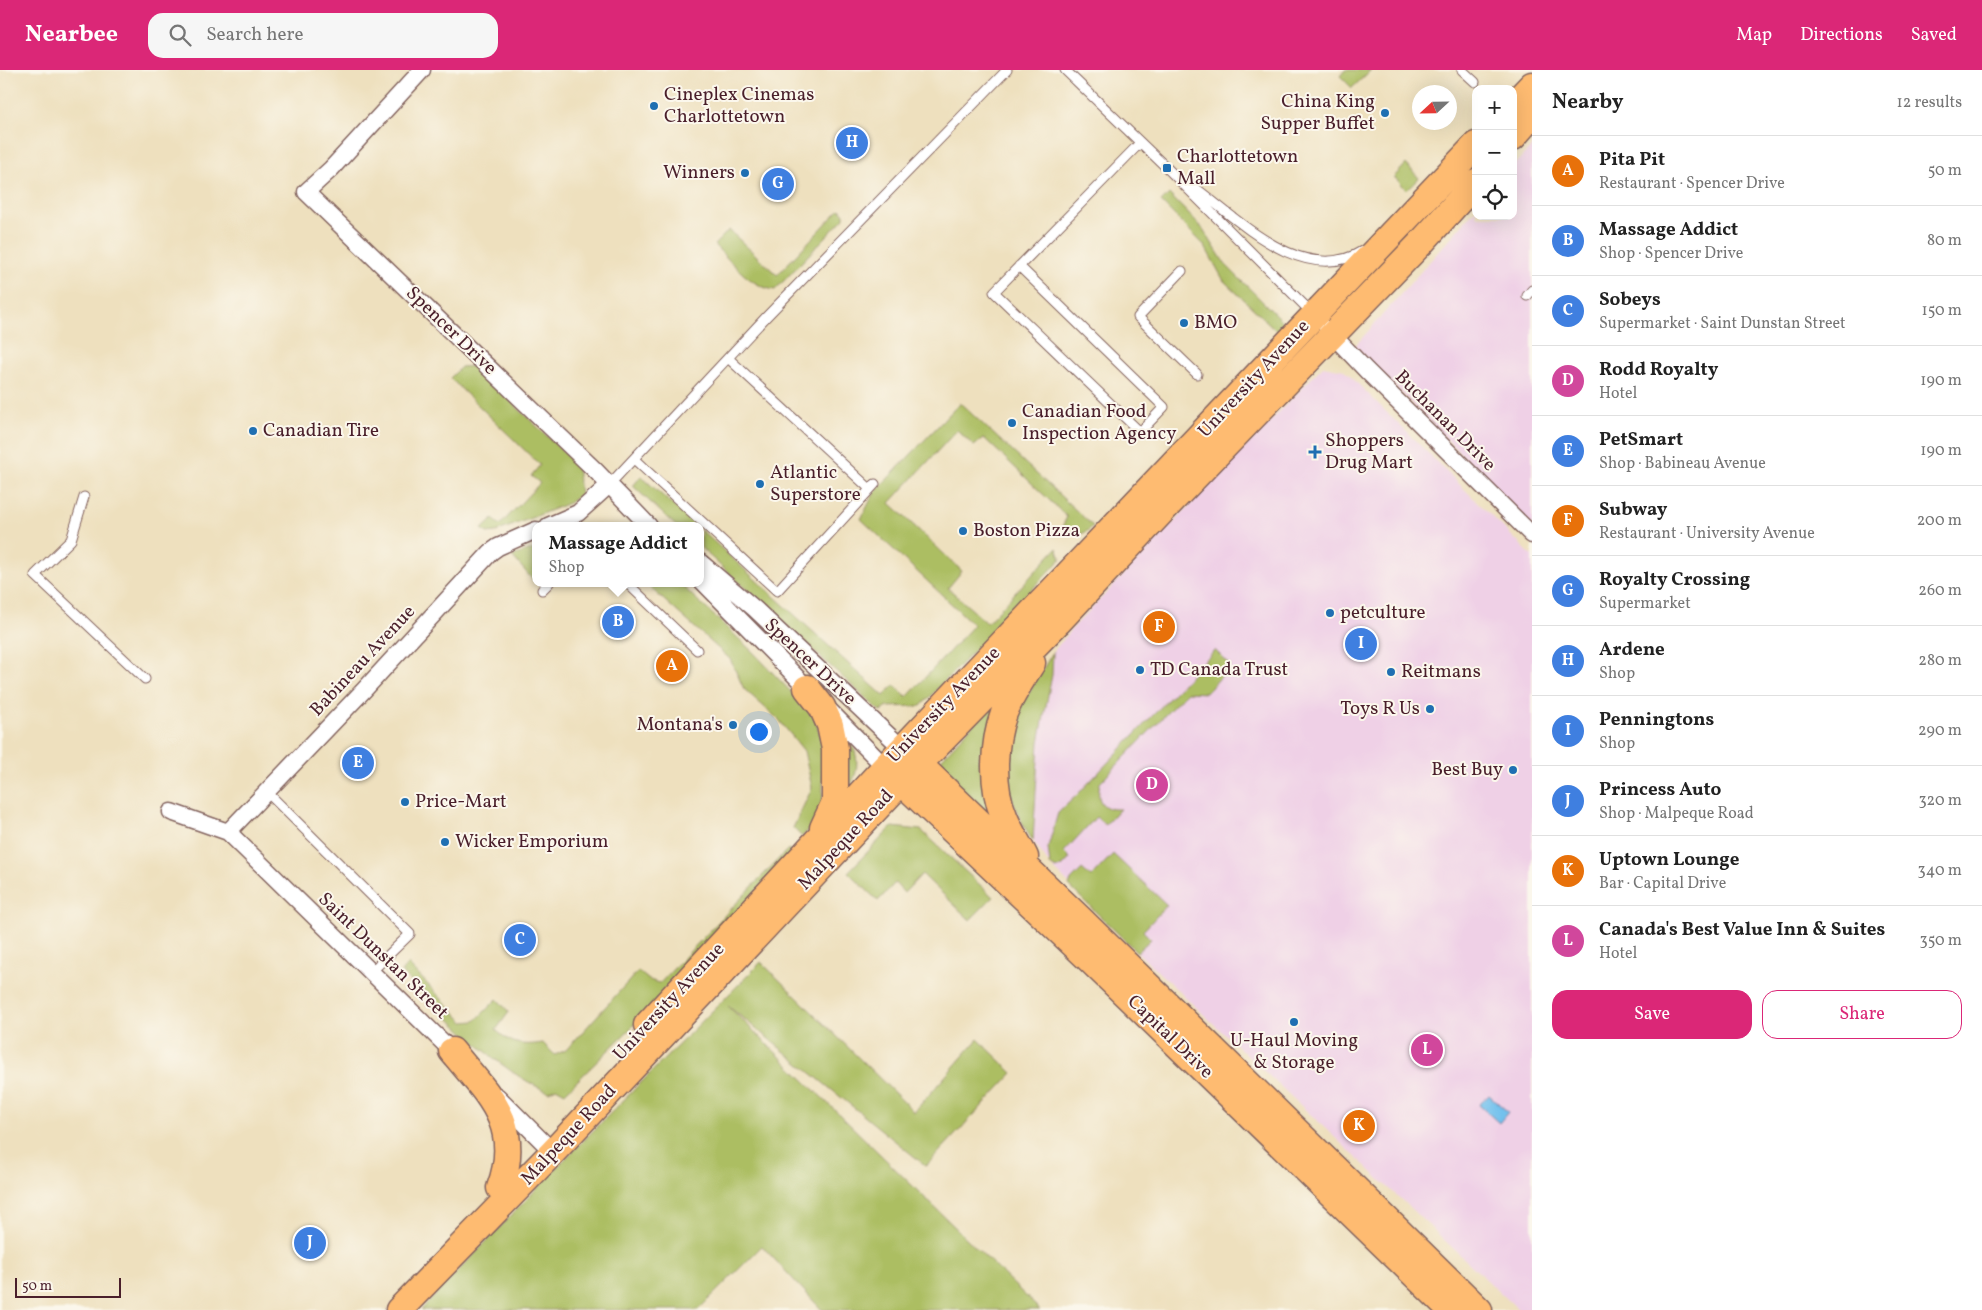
<!DOCTYPE html>
<html lang="en">
<head>
<meta charset="utf-8">
<style>
  body { margin:0; font-family:Vollkorn,serif; background:#f6f6f6; color:#222 }
  .controls { position:absolute; right:15px; top:15px; display:grid; overflow:hidden; border-radius:10px; box-shadow:0 5px 20px #0002 }
  .controls button { width:45px; height:45px; display:grid; place-items:center; padding:0; border:0; border-bottom:1px solid #e0e0e0; background:#fff; color:#222; font:25px sans-serif }
  .compass { position:absolute; left:1412px; top:15px; width:45px; height:45px; border-radius:50%; background:#fff; box-shadow:0 5px 20px #0002; rotate:248deg }
  .scale { position:absolute; left:15px; bottom:12px; width:106px; box-sizing:border-box; padding-left:5px; border:2px solid #4a1f2b; border-top:0; font-size:14px; line-height:18px; white-space:nowrap; color:#4a1f2b; -webkit-text-stroke:4px #fbf7ec; paint-order:stroke }
  .you { position:absolute; left:758px; top:661px; width:18px; height:18px; margin:-12px; border:4px solid #fff; border-radius:50%; background:#1a73e8; box-shadow:0 0 0 8px #1a73e833 }
  .badge { display:grid; place-items:center; width:32px; height:32px; border-radius:50%; background:#db2777; color:#fff; font-size:16px; font-weight:700 }
  .pin { position:absolute; translate:-50% -50%; border:2px solid #fff; box-shadow:0 1px 5px #0006 }
  .popup { position:absolute; left:532px; top:452px; width:172px; height:65px; box-sizing:border-box; display:grid; place-content:center; border-radius:10px; background:#fff; filter:drop-shadow(0 1px 4px #0005); font-size:16px; white-space:nowrap; color:#767676 }
  .popup b { font-size:19px; color:#222 }
  .popup::after { content:''; position:absolute; left:50%; top:100%; margin-left:-10px; border:10px solid transparent; border-top-color:#fff }
  .list { margin:0; padding:0; list-style:none }
  h2 { display:flex; justify-content:space-between; align-items:center; height:65px; margin:0; padding:0 20px; font-size:21px }
  h2 small { font-size:16px; font-weight:400; color:#767676 }
  .list li { display:grid; grid-template-columns:32px 1fr auto; gap:15px; align-items:center; box-sizing:border-box; height:70px; padding:0 20px; border-top:1px solid #e0e0e0 }
  .list b { display:block; font-size:19px; white-space:nowrap }
  .list p { margin:0; font-size:16px; white-space:nowrap; color:#767676 }
  .list em { font-size:16px; font-style:normal; color:#767676 }
  .actions { display:flex; gap:10px; padding:15px 20px }
  .actions a { flex:1; padding:11px 0; border:1px solid #db2777; border-radius:15px; text-align:center; font-size:18px; color:#db2777 }
  .actions .main { background:#db2777; color:#fff }
  .icon { flex:none; width:28px; height:28px; fill:none; stroke:currentColor; stroke-width:2; stroke-linecap:round; stroke-linejoin:round }
  .map { position:relative; flex:none; width:1532px; height:1240px; overflow:hidden }
  header { display:flex; align-items:center; gap:30px; box-sizing:border-box; height:70px; padding:0 25px; background:#db2777; color:#fff }
  header strong { font-size:24px }
  nav { display:flex; gap:28px; margin-inline-start:auto; font-size:18px }
  .search { width:350px; height:45px; background:#f6f6f6; display:flex; align-items:center; gap:12px; box-sizing:border-box; padding:0 18px; border-radius:15px; color:#767676; font-size:19px }
  main { display:flex }
  aside { flex:1; background:#fff }
  .map>svg:first-child { display:block }
</style>
</head>
<body>
<header>
<strong>Nearbee</strong>
<div class="search"><svg class="icon" aria-label="search" viewBox="0 0 24 24"><circle cx="10" cy="10" r="6"/><path d="M15 15l6 6"/></svg>Search here</div>
<nav><a>Map</a><a>Directions</a><a>Saved</a></nav>
</header>
<main>
<div class="map">
<svg width="1532" height="1240" viewBox="0 0 1532 1240">
  <rect width="100%" height="100%" fill="#fbf7ec"/>
  <filter id="ink" filterUnits="userSpaceOnUse"><feTurbulence type="fractalNoise" baseFrequency=".02" numOctaves="2"/><feDisplacementMap in="SourceGraphic" scale="10" xChannelSelector="R" yChannelSelector="G"/><feConvolveMatrix kernelMatrix="1 2 1 2 8 2 1 2 1" color-interpolation-filters="sRGB"/></filter>
  <filter id="wash" filterUnits="userSpaceOnUse"><feTurbulence type="fractalNoise" baseFrequency=".0096" numOctaves="4" result="noise"/><feDisplacementMap in="SourceGraphic" scale="20" xChannelSelector="R" yChannelSelector="G"/><feGaussianBlur stdDeviation="1.12" result="paint"/><feColorMatrix in="noise" values="0 0 0 0 0 0 0 0 0 0 0 0 0 0 0 0 0 1.4 0 .05"/><feComposite in="paint" operator="in"/></filter>
  <g filter="url(#wash)">
    <rect width="100%" height="100%" fill="#eee0be"/>
    <path fill="#efd0e6" d="M 1532,76 L 1532,456 L 1355,276 L 1476,139 L 1476,146 L 1513,146 L 1513,96 Z
      M 1323,296 L 1344,300 L 1532,486 L 1532,1237 L 1529,1240 L 1519,1240 L 1137,882 L 1050,795 L 1033,771 L 1039,672 L 1052,605 L 1053,582 L 1069,562 Z"/>
    <path fill="#acbe62" stroke="#7b6e46" d="M 1345,0 L 1371,0 L 1352,18 L 1340,6 Z
      M 1406,94 L 1419,108 L 1407,120 L 1394,107 Z
      M 1169,124 L 1203,159 L 1225,194 L 1285,254 L 1278,262 L 1224,211 L 1204,175 L 1161,132 Z
      M 840,139 L 844,144 L 844,148 L 775,220 C 750,217 732,192 714,175 L 729,160 L 777,205 Z
      M 474,296 L 577,395 L 580,425 L 569,433 L 496,462 L 487,463 L 482,459 L 493,449 L 500,455 L 540,413 L 531,406 L 540,395 L 450,308 L 461,297 Z
      M 960,333 L 1093,456 C 1083,466 1077,466 1066,460 L 1063,455 L 1067,447 L 984,368 L 974,376 L 957,360 L 890,433 L 962,501 L 948,518 L 987,553 L 1057,478 L 1061,489 L 921,636 L 887,637 L 881,642 L 701,478 L 701,460 L 884,626 L 894,615 L 907,627 L 974,555 L 861,449 L 874,423 Z
      M 641,406 L 696,456 L 676,456 L 633,416 Z
      M 535,479 L 535,508 L 533,510 L 512,486 Z
      M 645,513 L 679,513 L 753,582 L 814,646 L 824,677 L 822,745 L 802,767 L 793,758 L 812,718 L 804,681 L 779,650 L 744,619 L 730,589 Z
      M 1215,580 L 1231,596 L 1206,623 L 1187,622 L 1100,713 C 1096,730 1101,740 1120,739 L 1105,755 L 1096,747 L 1064,782 L 1070,788 L 1064,795 L 1056,799 L 1050,795 L 1048,777 L 1058,743 L 1078,724 Z
      M 1053,582 L 1052,605 L 1039,672 L 1033,771 C 1011,738 997,693 1013,654 C 1024,629 1039,606 1053,582 Z
      M 1001,624 L 998,758 L 935,696 Z
      M 833,653 C 839,659 846,664 850,671 C 861,688 858,708 845,723 Z
      M 892,757 L 921,760 L 993,827 L 970,850 L 922,804 L 904,823 L 895,813 L 878,831 L 848,802 Z
      M 788,779 L 792,782 L 634,955 L 565,1023 L 556,1018 L 549,1022 C 496,1001 443,941 401,902 L 408,894 L 464,952 L 475,951 L 497,929 L 509,942 L 496,960 C 512,975 522,976 543,973 L 555,985 L 566,980 L 638,901 L 649,910 L 660,913 Z
      M 1113,784 L 1167,835 L 1143,861 L 1151,869 L 1137,882 L 1069,816 L 1071,810 L 1082,799 L 1091,807 Z
      M 761,892 L 914,1042 L 978,969 L 1013,1003 L 926,1096 L 728,936 L 1040,1240 L 822,1240 L 762,1176 L 698,1240 L 421,1240 L 565,1089 Z"/>
    <path fill="#73c1ed" stroke="#5e708c" d="M 1489,1025 L 1508,1042 L 1499,1053 L 1479,1035 Z"/>
  </g>
  <g filter="url(#ink)">
    <g fill="none" stroke-linecap="round" stroke-linejoin="round">
      <defs>
        <path id="lane" d="M 1065,0 L 1167,98 L 1312,243
          M 1462,0 L 1475,12
          M 1190,114 C 1236,147 1303,219 1364,180
          M 1019,196 L 1164,337 L 1140,362 L 994,222 L 1140,73
          M 1182,201 L 1138,247 L 1197,304
          M 1527,226 L 1532,220
          M 728,288 L 870,419
          M 634,389 L 777,521 L 875,414
          M 609,415 L 767,246 L 1007,0
          M 84,427 L 71,470 L 35,505 L 145,609
          M 627,513 L 697,580
          M 542,520 L 549,513
          M 267,722 L 410,864 L 371,902"/>
        <path id="street" d="M 422,0 L 331,99 L 306,122 L 596,401 L 649,456
          M 1327,259 L 1366,300 L 1532,465
          M 548,456 L 578,443 L 609,415
          M 700,492 L 755,539 L 903,679
          M 700,509 L 885,697
          M 171,742 L 228,762 L 458,987
          M 228,762 L 364,620 L 491,482 L 498,477 L 536,460
          M 497,1026 L 553,1082"/>
        <path id="primary" d="M 1513,35 L 1532,15
          M 1513,67 L 1532,45
          M 807,618 L 822,637 L 830,655 L 835,679 L 835,732 L 823,758
          M 907,683 L 1080,849 L 1479,1240
          M 889,700 L 1088,888 L 1451,1240
          M 1025,787 C 1018,773 1009,760 1004,746 C 991,716 993,674 1004,643 C 1011,625 1022,609 1032,593
          M 647,955 L 885,697 L 1476,75
          M 452,981 C 489,1026 523,1055 500,1118
          M 399,1240 L 553,1082 L 901,712 L 1058,552 L 1163,440 L 1420,174 L 1476,112"/>
      </defs>
      <use href="#lane" stroke="#83635e" stroke-width="11"/>
      <use href="#street" stroke="#83635e" stroke-width="19"/>
      <use href="#primary" stroke="#83635e" stroke-width="29"/>
      <use href="#lane" stroke="#fff" stroke-width="9"/>
      <use href="#street" stroke="#fff" stroke-width="16"/>
      <use href="#primary" stroke="#febb71" stroke-width="26"/>
    </g>
  </g>
  <g fill="#1f6fb2" stroke="#fbf7ec" stroke-width="2">
    <circle cx="654" cy="36" r="5"/>
    <circle cx="1385" cy="43" r="5"/>
    <rect x="1162" y="93" width="10" height="10" rx="2.5"/>
    <circle cx="745" cy="103" r="5"/>
    <circle cx="1184" cy="253" r="5"/>
    <circle cx="1012" cy="353" r="5"/>
    <circle cx="253" cy="361" r="5"/>
    <path d="M1312.5 374.5h5v5h5v5h-5v5h-5v-5h-5v-5h5z"/>
    <circle cx="760" cy="414" r="5"/>
    <circle cx="963" cy="461" r="5"/>
    <circle cx="1330" cy="543" r="5"/>
    <circle cx="1140" cy="600" r="5"/>
    <circle cx="1391" cy="602" r="5"/>
    <circle cx="1430" cy="639" r="5"/>
    <circle cx="733" cy="655" r="5"/>
    <circle cx="1513" cy="700" r="5"/>
    <circle cx="405" cy="732" r="5"/>
    <circle cx="445" cy="772" r="5"/>
    <circle cx="1294" cy="952" r="5"/>
  </g>
  <g text-anchor="middle" dominant-baseline="central" stroke-width="4" stroke-linejoin="round" paint-order="stroke">
    <g font-size="19" fill="#4a1f2b" stroke="#fbf7ec" text-anchor="start">
      <text x="664" y="25">Cineplex Cinemas<tspan x="664" dy="22">Charlottetown</tspan></text>
      <text x="1375" y="32" text-anchor="end">China King<tspan x="1375" dy="22">Supper Buffet</tspan></text>
      <text x="1177" y="87">Charlottetown<tspan x="1177" dy="22">Mall</tspan></text>
      <text x="735" y="103" text-anchor="end">Winners</text>
      <text x="1194" y="253">BMO</text>
      <text x="1022" y="342">Canadian Food<tspan x="1022" dy="22">Inspection Agency</tspan></text>
      <text x="263" y="361">Canadian Tire</text>
      <text x="1325" y="371">Shoppers<tspan x="1325" dy="22">Drug Mart</tspan></text>
      <text x="770" y="403">Atlantic<tspan x="770" dy="22">Superstore</tspan></text>
      <text x="973" y="461">Boston Pizza</text>
      <text x="1340" y="543">petculture</text>
      <text x="1150" y="600">TD Canada Trust</text>
      <text x="1401" y="602">Reitmans</text>
      <text x="1420" y="639" text-anchor="end">Toys R Us</text>
      <text x="723" y="655" text-anchor="end">Montana's</text>
      <text x="1503" y="700" text-anchor="end">Best Buy</text>
      <text x="415" y="732">Price-Mart</text>
      <text x="455" y="772">Wicker Emporium</text>
      <text x="1294" y="971" text-anchor="middle">U-Haul Moving<tspan x="1294" dy="22">&amp; Storage</tspan></text>
    </g>
    <g font-size="19" fill="#4a1f2b" stroke="#fbf7ec">
      <text transform="translate(451 261) rotate(44)">Spencer Drive</text>
      <text transform="translate(1254 309) rotate(-47)">University Avenue</text>
      <text transform="translate(1445 351) rotate(45)">Buchanan Drive</text>
      <text transform="translate(363 591) rotate(-47)">Babineau Avenue</text>
      <text transform="translate(810 592) rotate(43)">Spencer Drive</text>
      <text transform="translate(944 635) rotate(-46)">University Avenue</text>
      <text transform="translate(846 770) rotate(-47)">Malpeque Road</text>
      <text transform="translate(383 886) rotate(44)">Saint Dunstan Street</text>
      <text transform="translate(669 932) rotate(-47)">University Avenue</text>
      <text transform="translate(1170 967) rotate(44)">Capital Drive</text>
      <text transform="translate(569 1065) rotate(-47)">Malpeque Road</text>
    </g>
  </g>
</svg>
<div class="controls">
<button>+</button>
<button>−</button>
<button><svg class="icon" aria-label="locate" viewBox="0 0 24 24"><circle cx="12" cy="12" r="6"/><path d="M12 2v4M12 18v4M2 12h4M18 12h4"/></svg></button>
</div>
<svg class="compass" viewBox="-18 -18 36 36"><path d="M0-13l5 13h-10z" fill="#e53935"/><path d="M0 13l5-13h-10z" fill="#767676"/></svg>
<div class="scale">50 m</div>
<div class="you"></div>
<div class="pin badge" style="left:672px;top:596px;background:#e8710a">A</div>
<div class="pin badge" style="left:618px;top:552px;background:#3f7fe0">B</div>
<div class="popup"><b>Massage Addict</b>Shop</div>
<div class="pin badge" style="left:520px;top:870px;background:#3f7fe0">C</div>
<div class="pin badge" style="left:1152px;top:715px;background:#d1479c">D</div>
<div class="pin badge" style="left:358px;top:693px;background:#3f7fe0">E</div>
<div class="pin badge" style="left:1159px;top:557px;background:#e8710a">F</div>
<div class="pin badge" style="left:778px;top:114px;background:#3f7fe0">G</div>
<div class="pin badge" style="left:852px;top:73px;background:#3f7fe0">H</div>
<div class="pin badge" style="left:1361px;top:574px;background:#3f7fe0">I</div>
<div class="pin badge" style="left:310px;top:1173px;background:#3f7fe0">J</div>
<div class="pin badge" style="left:1359px;top:1056px;background:#e8710a">K</div>
<div class="pin badge" style="left:1427px;top:980px;background:#d1479c">L</div>
</div>
<aside>
<h2>Nearby<small>12 results</small></h2>
<ul class="list">
<li><span class="badge" style="background:#e8710a">A</span><div><b>Pita Pit</b><p>Restaurant · Spencer Drive</p></div><em>50 m</em></li>
<li><span class="badge" style="background:#3f7fe0">B</span><div><b>Massage Addict</b><p>Shop · Spencer Drive</p></div><em>80 m</em></li>
<li><span class="badge" style="background:#3f7fe0">C</span><div><b>Sobeys</b><p>Supermarket · Saint Dunstan Street</p></div><em>150 m</em></li>
<li><span class="badge" style="background:#d1479c">D</span><div><b>Rodd Royalty</b><p>Hotel</p></div><em>190 m</em></li>
<li><span class="badge" style="background:#3f7fe0">E</span><div><b>PetSmart</b><p>Shop · Babineau Avenue</p></div><em>190 m</em></li>
<li><span class="badge" style="background:#e8710a">F</span><div><b>Subway</b><p>Restaurant · University Avenue</p></div><em>200 m</em></li>
<li><span class="badge" style="background:#3f7fe0">G</span><div><b>Royalty Crossing</b><p>Supermarket</p></div><em>260 m</em></li>
<li><span class="badge" style="background:#3f7fe0">H</span><div><b>Ardene</b><p>Shop</p></div><em>280 m</em></li>
<li><span class="badge" style="background:#3f7fe0">I</span><div><b>Penningtons</b><p>Shop</p></div><em>290 m</em></li>
<li><span class="badge" style="background:#3f7fe0">J</span><div><b>Princess Auto</b><p>Shop · Malpeque Road</p></div><em>320 m</em></li>
<li><span class="badge" style="background:#e8710a">K</span><div><b>Uptown Lounge</b><p>Bar · Capital Drive</p></div><em>340 m</em></li>
<li><span class="badge" style="background:#d1479c">L</span><div><b>Canada's Best Value Inn &amp; Suites</b><p>Hotel</p></div><em>350 m</em></li>
</ul>
<div class="actions"><a class="main">Save</a><a>Share</a></div>
</aside>
</main>
</body>
</html>
